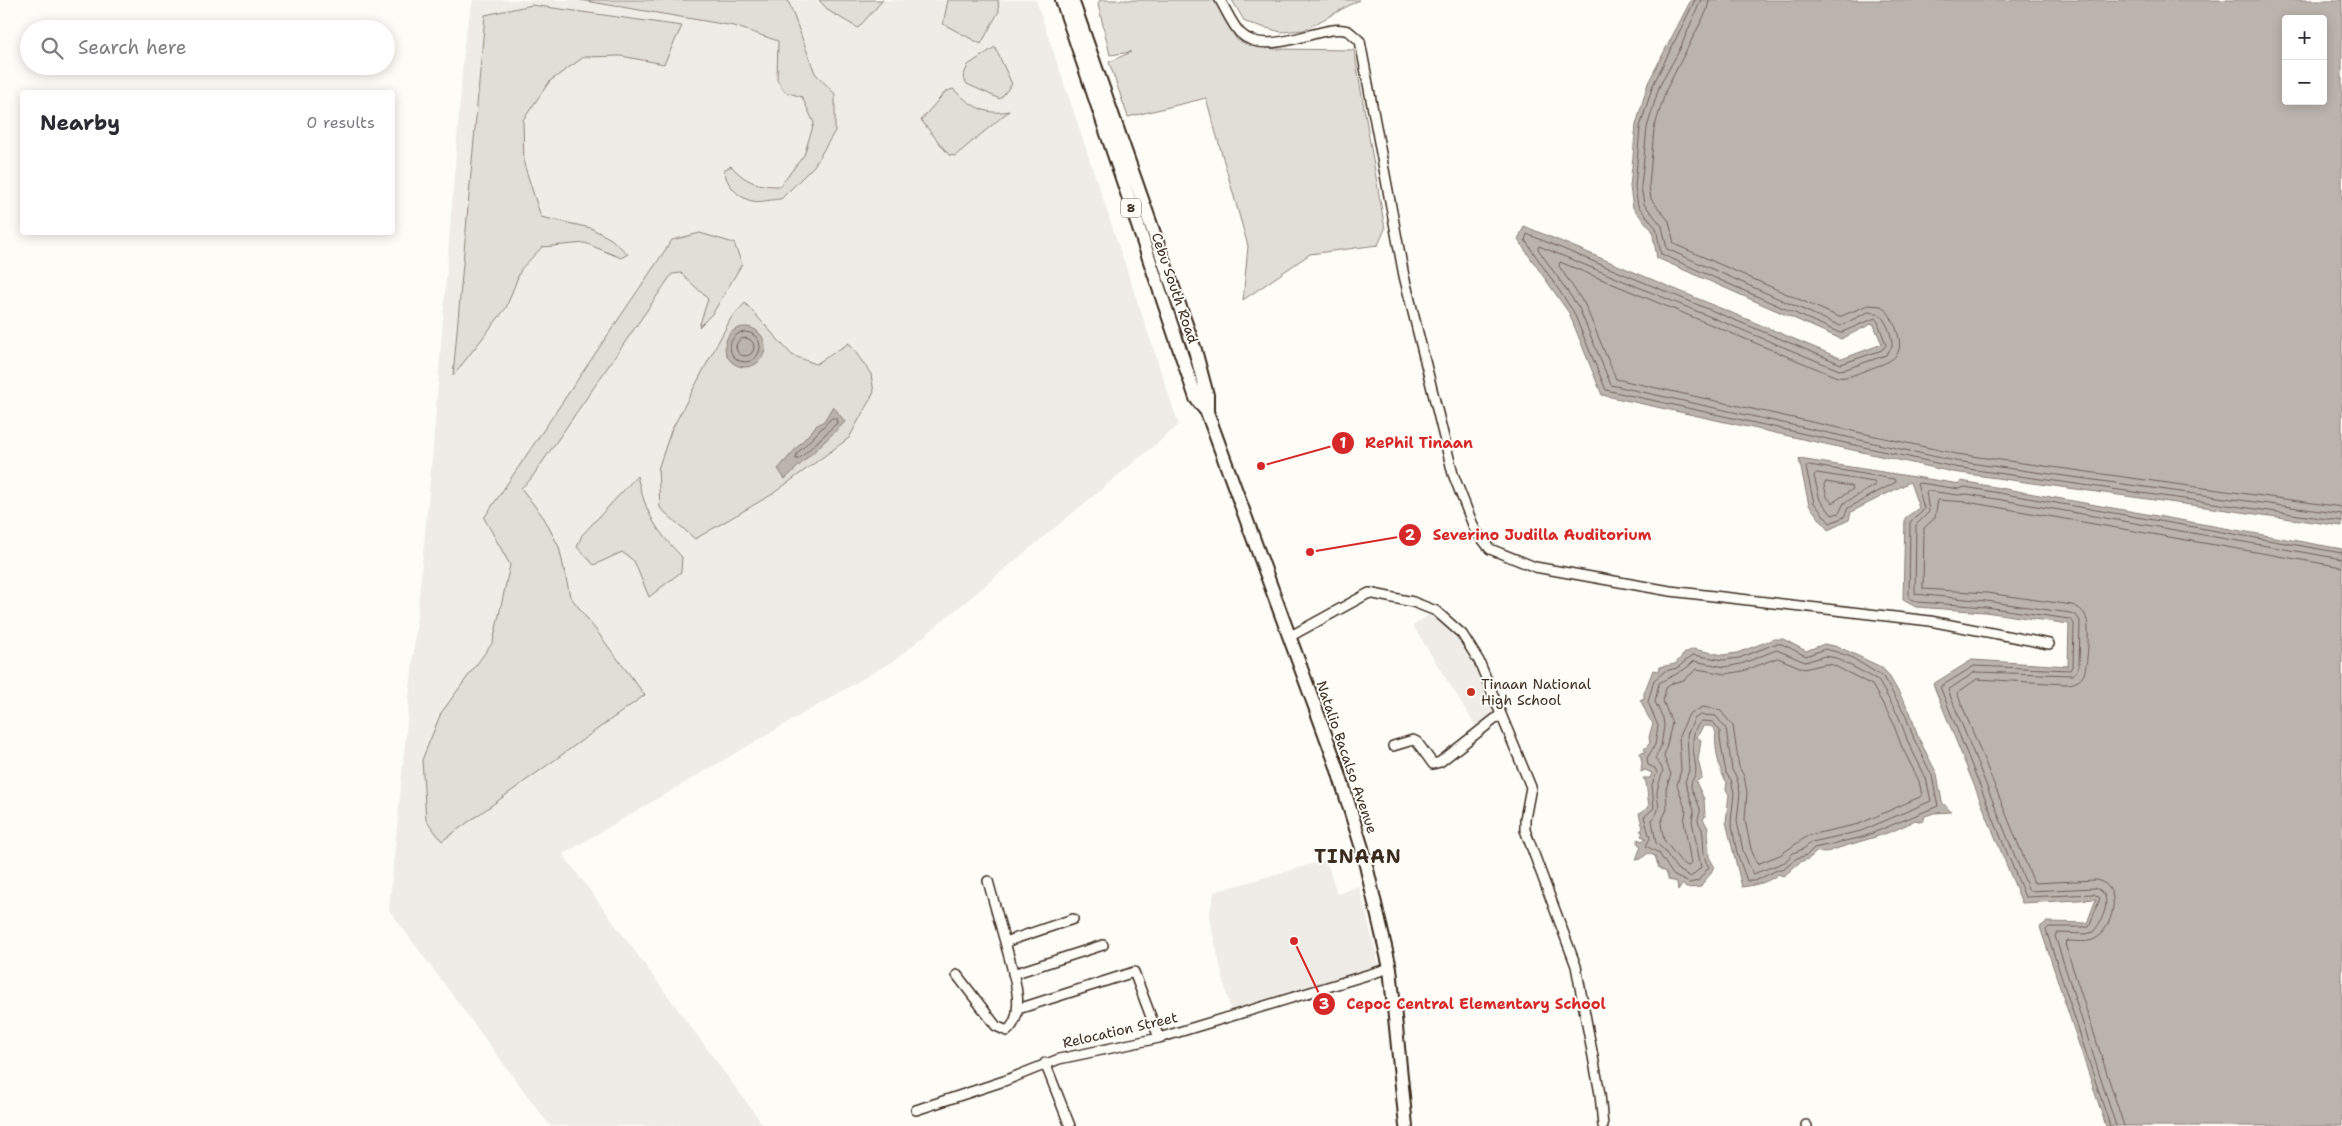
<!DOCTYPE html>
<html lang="en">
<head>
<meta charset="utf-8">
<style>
  body { margin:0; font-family:"Shantell Sans",sans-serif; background:#f2f2f3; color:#2b2b33 }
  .controls { position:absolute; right:15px; top:15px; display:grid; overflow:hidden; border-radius:5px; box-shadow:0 2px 12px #0003 }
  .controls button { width:45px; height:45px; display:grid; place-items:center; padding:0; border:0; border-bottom:1px solid #e1e1e2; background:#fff; color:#2b2b33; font:25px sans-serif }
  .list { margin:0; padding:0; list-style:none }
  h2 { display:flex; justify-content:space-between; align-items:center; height:65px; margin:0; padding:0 20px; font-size:21px }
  h2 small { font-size:16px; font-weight:400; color:#7c7c81 }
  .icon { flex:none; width:28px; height:28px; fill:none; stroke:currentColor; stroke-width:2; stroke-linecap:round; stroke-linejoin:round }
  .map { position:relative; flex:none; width:2342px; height:1126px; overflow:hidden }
  .search { position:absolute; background:#fff; box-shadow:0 2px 12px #0003; left:20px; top:20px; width:375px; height:55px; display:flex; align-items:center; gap:12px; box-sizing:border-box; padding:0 18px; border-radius:28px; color:#7c7c81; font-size:19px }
  .panel { position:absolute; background:#fff; box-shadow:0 2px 12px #0003; left:20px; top:90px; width:375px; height:145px; border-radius:5px }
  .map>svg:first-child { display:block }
</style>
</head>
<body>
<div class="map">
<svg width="2342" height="1126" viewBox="0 0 2342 1126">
  <rect width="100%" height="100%" fill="#fdfcf7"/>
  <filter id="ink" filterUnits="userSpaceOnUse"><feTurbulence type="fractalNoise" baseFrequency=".02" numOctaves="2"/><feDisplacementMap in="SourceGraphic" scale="10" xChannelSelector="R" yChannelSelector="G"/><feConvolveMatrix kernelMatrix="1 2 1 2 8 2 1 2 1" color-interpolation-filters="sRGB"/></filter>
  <g filter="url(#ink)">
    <path fill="#efece7" d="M 473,0 L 1036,0 L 1179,425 L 895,660 L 563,854 L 764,1126 L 550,1126 L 389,910 L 432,460 L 465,36 Z
      M 1428,615 L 1436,616 L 1458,635 L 1471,652 L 1497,715 L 1479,731 L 1413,626 Z
      M 1326,860 L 1337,894 L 1359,886 L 1379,965 L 1231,1013 L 1209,917 L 1214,892 Z"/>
    <path fill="#e1ded7" stroke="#8e847a" d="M 580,0 L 788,0 L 815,73 L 835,94 L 835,131 L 814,166 L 781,199 C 773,199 760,203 752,201 C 738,198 726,184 724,170 L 731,166 C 747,183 758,186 780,186 L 804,155 L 814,123 L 802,97 L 785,92 L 777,80 L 778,41 L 734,26 Z
      M 819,0 L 883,0 L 858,28 L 829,11 Z
      M 948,0 L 998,0 L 999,11 L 981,44 L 943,24 Z
      M 1100,0 L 1214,0 L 1237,40 L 1274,49 L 1354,50 L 1385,229 L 1378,245 L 1310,254 L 1243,300 L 1248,246 L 1206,98 L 1128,117 L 1109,62 L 1131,52 L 1110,55 L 1098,4 Z
      M 1232,0 L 1359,0 L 1304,30 L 1281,32 L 1245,22 Z
      M 532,5 L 682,26 L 664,64 L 621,56 L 584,57 L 550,81 L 523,120 L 524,164 L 541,217 L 591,228 L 611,239 L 628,254 L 621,258 L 585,243 L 542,247 L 521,269 L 506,308 L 453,376 L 485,15 Z
      M 995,47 L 1012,84 L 1000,99 L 967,84 L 963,77 L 968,65 Z
      M 953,89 C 971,105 984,116 1009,111 L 955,156 L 949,155 L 921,120 L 945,92 Z
      M 700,233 L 734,243 L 742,264 L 713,313 L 699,327 L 708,299 L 681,273 L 672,274 L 530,480 L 521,488 L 544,518 L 559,547 L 570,596 L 645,695 L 442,841 L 426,820 L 422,760 L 441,713 L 493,642 L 510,565 L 484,518 L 672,240 Z
      M 745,303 L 792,355 L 816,364 L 849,343 L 871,374 L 874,392 L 849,438 L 771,495 L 695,539 L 660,508 L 658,469 L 671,431 L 731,318 Z
      M 637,476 C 647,515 654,528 682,557 L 681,572 L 649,597 L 634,561 L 622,552 L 594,565 L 577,547 L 582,535 Z"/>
    <path fill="#bbb4ad" stroke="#887d74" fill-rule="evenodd" d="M 1691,0 L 2342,0 L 2342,526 L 1953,472 L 1602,395 L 1569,313 L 1518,240 L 1524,226 L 1842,359 L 1882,344 L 1873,323 L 1841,339 L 1657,258 L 1652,230 L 1633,208 L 1630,187 L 1636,125 L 1648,83 ZM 2286,19 L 2323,19 L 2323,101 L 2286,101 Z
      M725 347a20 20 0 1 1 40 0a20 20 0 1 1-40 0Z
      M 833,406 L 845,422 L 785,479 L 778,469 L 816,426 L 824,421 Z
      M 1799,459 L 1960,484 L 1961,481 L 2342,549 L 2342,1126 L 2106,1126 L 2040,927 L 2047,922 L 2087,923 L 2096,899 L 2022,903 L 1933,684 L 1972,660 L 2068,666 L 2069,624 L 1985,612 L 1916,607 L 1903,600 L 1905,518 L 1919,508 L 1910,482 L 1851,512 L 1849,520 L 1828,530 L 1809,505 Z
      M 1774,639 L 1783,639 L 1806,651 L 1824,644 L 1839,647 L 1881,667 L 1888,674 L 1910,712 L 1918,737 L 1937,774 L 1942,802 L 1951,812 L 1934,813 L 1925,816 L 1923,822 L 1915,820 C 1889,836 1857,841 1830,851 C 1825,853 1822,851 1816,852 C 1806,863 1808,857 1799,863 C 1793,867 1790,872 1783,876 L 1778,874 C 1768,883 1755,885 1742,887 L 1726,822 L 1729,794 L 1726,790 L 1727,782 C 1719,774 1714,743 1716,732 L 1711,726 L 1703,726 L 1697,737 L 1701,740 L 1698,760 L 1702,777 L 1696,782 L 1704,799 L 1705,817 L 1703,819 L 1708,828 L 1709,857 L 1714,866 C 1711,875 1705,879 1701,887 L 1686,888 L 1682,884 L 1678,890 L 1677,882 L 1669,880 L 1666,872 L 1659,868 L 1655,856 L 1648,853 L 1641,859 L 1636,860 L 1641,846 L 1638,844 L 1638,839 L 1642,841 L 1646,838 L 1641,836 L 1643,832 L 1640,831 L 1643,828 L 1639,814 L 1649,807 L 1646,782 L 1643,778 L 1650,778 L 1652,773 L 1645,770 L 1641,772 L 1642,763 L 1640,753 L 1646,752 L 1644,749 L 1650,743 L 1649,737 L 1653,723 C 1647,718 1644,705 1640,700 L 1644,698 L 1644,693 L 1653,670 L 1659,671 L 1660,667 L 1675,664 L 1685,653 L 1693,649 L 1723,655 L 1737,653 Z"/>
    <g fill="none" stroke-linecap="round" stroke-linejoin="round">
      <path stroke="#6e6157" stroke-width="1" d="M 1695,0 L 1653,85 L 1640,127 L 1635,187 L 1638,206 L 1656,228 L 1661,254 L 1840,333 L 1875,318 L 1878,322 L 1886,345 L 1882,350 L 1841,364 L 1527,234 L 1525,240 L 1573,311 L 1606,390 L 1954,467 L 2342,521
        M 1701,0 L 1679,51 L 1659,87 L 1647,128 L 1641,187 L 1644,204 L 1662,226 L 1667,249 L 1840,326 L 1868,312 L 1877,313 C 1886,318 1893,337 1892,347 L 1886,355 L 1846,369 L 1839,370 L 1539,246 L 1538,249 L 1579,308 L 1611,385 L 1955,461 L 2342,514
        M 1709,0 L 1707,10 L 1666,90 L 1654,129 L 1649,186 L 1651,199 L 1669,221 L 1674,244 L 1839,317 L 1868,305 L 1881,306 C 1890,312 1892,320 1896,328 C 1907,358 1891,361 1867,370 C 1857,373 1848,379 1837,377 L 1560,262 L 1559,266 L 1585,305 L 1616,379 L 1957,454 L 2342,507
        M730 347a15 15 0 1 1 30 0a15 15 0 1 1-30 0Z
        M736 347a9 9 0 1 1 18 0a9 9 0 1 1-18 0Z
        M 832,418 L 836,418 L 837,423 L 799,459 L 796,459 L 797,454 Z
        M 1809,465 L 1894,479 L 1896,482 L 1848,508 L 1844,517 L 1830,523 L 1814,503 L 1806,468 Z
        M 1817,473 L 1874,482 L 1876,485 L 1844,503 L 1839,513 L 1832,515 L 1820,500 L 1814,476 Z
        M 1826,482 L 1851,486 L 1853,489 L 1832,503 L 1827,497 L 1824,485 Z
        M 1775,644 L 1782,644 L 1806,656 L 1825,649 L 1837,652 L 1851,657 L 1883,677 L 1905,714 L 1914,739 L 1932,776 L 1938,806 L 1863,837 L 1814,848 L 1807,855 L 1797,858 L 1783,870 L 1777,870 L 1755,881 L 1747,881 L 1737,853 L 1731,822 L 1734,793 L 1731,780 L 1726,773 L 1720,739 L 1720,731 L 1713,722 L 1702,721 C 1687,732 1695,756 1696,771 C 1696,777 1691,779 1691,785 C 1691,791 1698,801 1700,809 C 1701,813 1698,816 1698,820 C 1698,824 1702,827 1702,830 C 1705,843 1701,856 1709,867 L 1698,881 L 1689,883 L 1673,875 L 1659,853 L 1646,846 L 1650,838 L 1644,817 L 1654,808 L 1652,784 L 1657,773 L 1655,768 L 1648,765 L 1647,758 L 1655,745 L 1658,726 L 1648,702 L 1654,680 L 1665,671 L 1677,668 L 1693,655 L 1724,660 L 1739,658 Z
        M 1777,650 L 1805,662 L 1825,656 L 1836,658 L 1878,680 L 1899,717 L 1908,742 L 1926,778 L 1931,801 L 1861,831 L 1812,842 L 1803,849 L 1793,853 L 1785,862 L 1753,874 L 1743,851 L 1737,821 L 1740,793 L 1737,778 L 1732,770 L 1726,729 L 1716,716 L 1700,715 L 1694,719 L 1687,735 L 1689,770 L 1685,782 L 1694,810 L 1692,821 L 1701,867 L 1691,877 L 1677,869 L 1664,850 L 1656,843 L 1652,820 C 1665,804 1654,802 1658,787 C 1662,771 1667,772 1655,759 L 1661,746 L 1664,726 L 1663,718 L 1655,702 L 1659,683 C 1671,676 1684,672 1694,661 L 1725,667 L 1741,664 Z
        M 1778,658 L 1804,669 L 1826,664 L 1833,665 L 1872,685 L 1892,720 L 1901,745 L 1919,781 L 1922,796 L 1859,824 L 1809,835 L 1780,855 L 1757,864 L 1751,849 L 1745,820 L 1747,792 L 1744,776 L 1739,767 L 1733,726 L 1720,710 L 1703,707 L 1689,714 L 1679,736 L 1681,770 L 1677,785 L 1686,811 L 1684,821 L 1691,864 L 1688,866 L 1682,863 L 1664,840 L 1662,830 L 1661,822 L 1667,809 L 1666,789 L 1671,774 L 1664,757 L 1672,723 L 1663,701 L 1666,688 L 1673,683 L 1684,680 L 1697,669 L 1725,674 L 1743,671 Z
        M 2110,1126 L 2046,930 L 2049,927 L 2089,927 L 2100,898 L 2094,894 L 2025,897 L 1940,687 L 1974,666 L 2070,670 L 2073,665 L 2074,623 L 2069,619 L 1986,607 L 1917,602 L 1909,598 L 1910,522 L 1922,512 L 1924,508 L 1917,484 L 1920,483 L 1959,489 L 1965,487 L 2342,553
        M 2116,1126 L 2055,936 L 2057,933 L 2086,934 L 2093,932 C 2103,921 2115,893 2095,888 L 2029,891 L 1948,690 L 1975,672 L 2073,675 L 2079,667 L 2080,621 L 2076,615 L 2070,613 L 1986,601 L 1915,594 L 1916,525 L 1929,512 L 1926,492 L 1929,491 L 1958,495 L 1967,494 L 2342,559
        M 2124,1126 L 2065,944 L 2068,941 C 2076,941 2087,943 2095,939 C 2111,931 2126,886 2096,880 L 2034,883 L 1957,693 L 1977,679 L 2066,684 C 2073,684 2079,682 2083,676 C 2088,668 2090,626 2086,617 C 2084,611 2078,607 2072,605 L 1987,593 L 1923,589 L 1924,528 L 1935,518 L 1938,500 L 1967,502 L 2342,567"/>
      <defs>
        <path id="minor" d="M 1220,0 C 1226,10 1232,24 1240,33 C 1268,60 1323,22 1348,31 C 1352,33 1356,38 1360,41 L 1404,276 L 1453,474 L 1475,530 L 1490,549 L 1535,567 L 1670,591 L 1930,621 L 2049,644
          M 1289,637 L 1369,593 L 1413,602 L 1436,611 L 1462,634 L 1479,661 L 1531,787 L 1525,819 L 1525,830 L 1576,966 L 1600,1094 L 1603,1126
          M 1393,746 L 1413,740 L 1417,742 L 1433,764 L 1440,762 L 1500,715
          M 988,881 L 1005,942 L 1073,919
          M 1013,974 L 1103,945
          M 957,975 L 996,1026 L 1007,1031 C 1029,1014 1011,966 1005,942
          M 1018,1009 L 1134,972 L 1159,1038
          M 1045,1063 L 1070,1126
          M 916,1110 L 1004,1081 L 1059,1059 L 1159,1038 L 1390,968
          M 1806,1125 L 1807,1126"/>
        <path id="highway" d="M 1062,0 L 1196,398 L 1207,412
          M 1072,0 L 1195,350 L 1207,395 L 1207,412 L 1336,764 L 1362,848 L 1390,968 L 1406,1126"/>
      </defs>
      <use href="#minor" stroke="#3b2a1e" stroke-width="12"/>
      <use href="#highway" stroke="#3b2a1e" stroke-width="16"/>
      <use href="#minor" stroke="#fdfcf7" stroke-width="9"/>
      <use href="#highway" stroke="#fdfcf7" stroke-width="12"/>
    </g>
  </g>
  <circle fill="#c8321e" stroke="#fdfcf7" stroke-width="2" cx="1471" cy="692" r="5"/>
  <g text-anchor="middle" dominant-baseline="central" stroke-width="4" stroke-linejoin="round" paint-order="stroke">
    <rect fill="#fdfcf7" stroke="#75695f" stroke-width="1" x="1121" y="198.5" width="20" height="19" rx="4"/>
    <g font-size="12" font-weight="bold" fill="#3b2a1e">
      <text x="1131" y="208">8</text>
    </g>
    <g font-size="14" fill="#3b2a1e" stroke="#fdfcf7">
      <text transform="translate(1175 288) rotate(71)">Cebu South Road</text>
      <text transform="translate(1347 757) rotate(71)">Natalio Bacalso Avenue</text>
      <text transform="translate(1120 1030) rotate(-13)">Relocation Street</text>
    </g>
    <g font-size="14" fill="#3b2a1e" stroke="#fdfcf7" text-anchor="start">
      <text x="1481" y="684">Tinaan National<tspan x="1481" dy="16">High School</tspan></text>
    </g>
    <g font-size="19" font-weight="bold" letter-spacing="1" fill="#3b2a1e" stroke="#fdfcf7">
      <text x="1358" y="856">TINAAN</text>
    </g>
  </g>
  <path fill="none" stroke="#d62828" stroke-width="2" d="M1261 466L1343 443M1310 552L1410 535M1294 941L1324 1004"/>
  <g fill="#d62828" stroke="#fdfcf7" stroke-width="2">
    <circle cx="1261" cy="466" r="5"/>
    <circle cx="1310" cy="552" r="5"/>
    <circle cx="1294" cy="941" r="5"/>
    <circle cx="1343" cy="443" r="12"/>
    <circle cx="1410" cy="535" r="12"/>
    <circle cx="1324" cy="1004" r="12"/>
  </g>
  <g font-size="15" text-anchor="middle" font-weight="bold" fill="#fff">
    <text x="1343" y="448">1</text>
    <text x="1410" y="540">2</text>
    <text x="1324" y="1009">3</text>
  </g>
  <g font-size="15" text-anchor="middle" font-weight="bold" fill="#d62828" stroke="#fdfcf7" stroke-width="4" stroke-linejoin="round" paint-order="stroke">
    <text x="1419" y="448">RePhil Tinaan</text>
    <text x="1542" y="540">Severino Judilla Auditorium</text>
    <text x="1476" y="1009">Cepoc Central Elementary School</text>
  </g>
</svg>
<div class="controls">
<button>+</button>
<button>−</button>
</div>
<div class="search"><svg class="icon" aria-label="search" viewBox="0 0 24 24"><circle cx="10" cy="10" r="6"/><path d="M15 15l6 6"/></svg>Search here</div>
<section class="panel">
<h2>Nearby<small>0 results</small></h2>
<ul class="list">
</ul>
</section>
</div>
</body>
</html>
